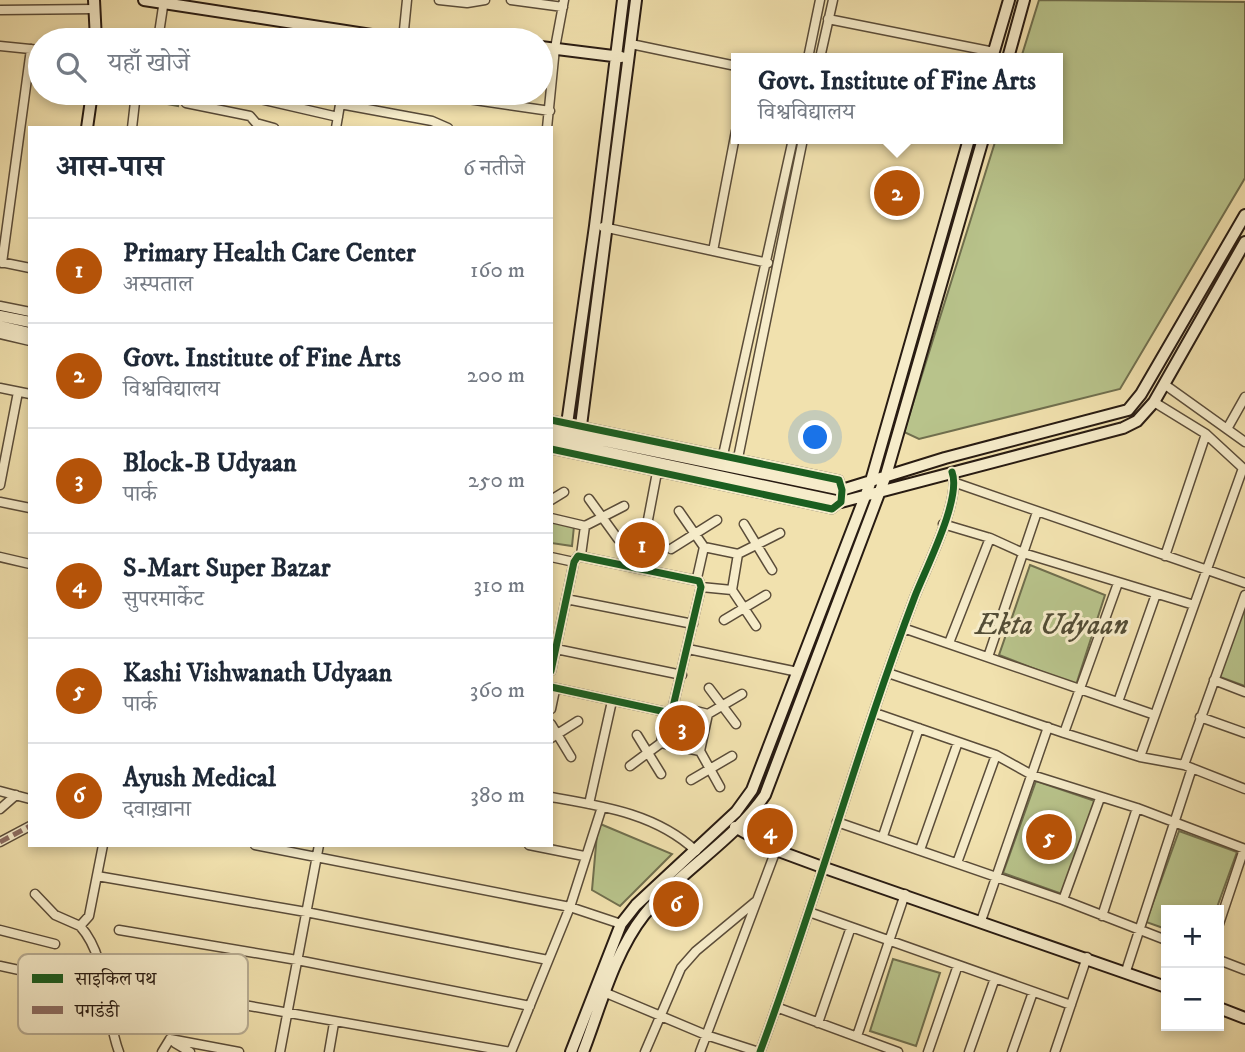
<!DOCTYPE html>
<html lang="hi">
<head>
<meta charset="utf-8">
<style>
  body { margin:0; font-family:"IM FELL DW Pica","Noto Serif Devanagari",serif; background:#f2f2f3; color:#1f2937 }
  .controls { position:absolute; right:21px; bottom:21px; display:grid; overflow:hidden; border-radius:0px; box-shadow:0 4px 10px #0003 }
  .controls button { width:63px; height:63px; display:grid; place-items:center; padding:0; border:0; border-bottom:2px solid #e0e1e3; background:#fff; color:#1f2937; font:35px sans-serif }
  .you { position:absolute; left:816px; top:438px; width:24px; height:24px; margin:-18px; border:5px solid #fff; border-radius:50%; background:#1a73e8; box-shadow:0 0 0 10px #1a73e833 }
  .badge { display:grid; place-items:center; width:46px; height:46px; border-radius:50%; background:#b45309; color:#fff; font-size:23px; font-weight:700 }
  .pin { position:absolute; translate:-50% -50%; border:4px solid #fff; box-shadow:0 2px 7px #0006 }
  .popup { position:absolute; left:731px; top:53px; width:332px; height:91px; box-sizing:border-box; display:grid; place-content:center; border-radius:0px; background:#fff; filter:drop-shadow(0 2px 5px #0005); font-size:23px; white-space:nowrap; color:#747a83 }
  .popup b { font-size:26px; color:#1f2937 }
  .popup::after { content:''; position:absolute; left:50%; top:100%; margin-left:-14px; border:14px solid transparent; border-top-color:#fff }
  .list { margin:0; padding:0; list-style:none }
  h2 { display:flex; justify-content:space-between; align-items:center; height:91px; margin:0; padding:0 28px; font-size:30px }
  h2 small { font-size:23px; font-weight:400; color:#747a83 }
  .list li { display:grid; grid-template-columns:46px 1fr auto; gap:21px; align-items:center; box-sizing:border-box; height:105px; padding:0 28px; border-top:2px solid #e0e1e3 }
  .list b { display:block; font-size:26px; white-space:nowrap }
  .list p { margin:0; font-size:23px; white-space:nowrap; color:#747a83 }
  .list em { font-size:23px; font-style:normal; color:#747a83 }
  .icon { flex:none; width:38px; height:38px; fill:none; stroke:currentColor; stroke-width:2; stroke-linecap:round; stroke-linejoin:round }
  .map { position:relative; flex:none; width:1245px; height:1052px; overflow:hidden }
  .search { position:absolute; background:#fff; box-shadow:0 4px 10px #0003; left:28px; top:28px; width:525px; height:77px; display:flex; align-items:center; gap:18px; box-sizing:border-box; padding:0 24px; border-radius:38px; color:#747a83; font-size:26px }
  .panel { position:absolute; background:#fff; box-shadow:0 4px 10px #0003; left:28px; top:126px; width:525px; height:721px; border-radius:0px }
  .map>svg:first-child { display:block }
</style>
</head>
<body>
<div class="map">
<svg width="1245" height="1052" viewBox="0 0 1245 1052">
  <rect width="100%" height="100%" fill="#f1e1ae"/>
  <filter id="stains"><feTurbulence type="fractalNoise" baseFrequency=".00286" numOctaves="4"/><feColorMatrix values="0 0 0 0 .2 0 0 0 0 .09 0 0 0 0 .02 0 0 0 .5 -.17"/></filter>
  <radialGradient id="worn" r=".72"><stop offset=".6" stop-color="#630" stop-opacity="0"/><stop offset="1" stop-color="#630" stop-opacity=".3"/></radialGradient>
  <path fill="#b8c38b" stroke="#706f4e" stroke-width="2" d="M 1039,0 L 1245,2 L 1245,178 L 1120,389 L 919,439 L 904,432 L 996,139 L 1058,139 L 1058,58 L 1021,58 Z
    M 147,93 L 180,93 L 178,106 L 146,100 Z
    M 551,517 L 574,526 L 572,546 L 551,543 Z
    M 1030,565 L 1105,595 L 1076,685 L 999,655 Z
    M 1245,601 L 1245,686 L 1220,677 Z
    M 669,716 L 695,717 L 695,742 L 668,739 Z
    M 1036,781 L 1095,801 L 1062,894 L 1003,873 Z
    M 598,823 L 672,854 L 620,906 L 592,890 Z
    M 1179,831 L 1237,852 L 1216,910 L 1166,910 L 1166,929 L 1146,922 Z
    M 893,959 L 940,973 L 916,1046 L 870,1031 Z"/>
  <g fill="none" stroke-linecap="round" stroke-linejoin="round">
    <defs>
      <path id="street" d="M 439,0 L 467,3 L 485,0
        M 511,0 L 563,7
        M 0,10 L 95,9
        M 828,19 L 994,52
        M 158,40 L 164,0
        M 403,40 L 407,0
        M 631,44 L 736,66
        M 0,46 L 40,50
        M 808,58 L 820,0
        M 820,58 L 833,0
        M 234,93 L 338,117
        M 459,93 L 468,99 L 550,111
        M 186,103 L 250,116 L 256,123 L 274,128
        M 340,104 L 432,121 L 448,128
        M 132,128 L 136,93
        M 336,128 L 342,93
        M 547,128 L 555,48 L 564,0
        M 603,227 L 768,263
        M 713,251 L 736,131
        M 0,262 L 30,268
        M 2,263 L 31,49
        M 0,306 L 30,312
        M 0,334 L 30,341
        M 1164,384 L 1245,442
        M 0,388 L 30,394
        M 1154,402 L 1206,434 L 1245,470
        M 551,420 L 839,480 L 842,490 L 841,502 L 832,509 L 551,449
        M 1227,429 L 1245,397
        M 723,455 L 793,139
        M 738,458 L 803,139
        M 956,483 L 1245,583
        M 0,485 L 18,392
        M 589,499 L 618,539
        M 551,500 L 564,492
        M 0,502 L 30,508
        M 679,511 L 704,547
        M 551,518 L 585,526 L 581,555
        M 744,524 L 772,570
        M 943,524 L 990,538 L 1023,553 L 1194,605
        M 585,526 L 624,506
        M 671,549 L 717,520
        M 738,554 L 780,533
        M 1165,556 L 1206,434
        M 0,557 L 30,564
        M 551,557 L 574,562
        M 639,567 L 658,467
        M 697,578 L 704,547 L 738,554 L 732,590 L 701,587
        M 732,590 L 756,626
        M 566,599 L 693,624
        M 724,620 L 766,595
        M 903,628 L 1155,715
        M 949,643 L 990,538
        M 556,649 L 682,675
        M 688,649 L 798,672
        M 988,657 L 1037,512
        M 551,671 L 574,562 L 578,556 L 699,581 L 701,587 L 672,711 L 666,712 L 551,687
        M 888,673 L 1064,733 L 1140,757 L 1184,765 L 1245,789
        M 1214,680 L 1245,692
        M 709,688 L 736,724
        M 1118,702 L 1156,594
        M 551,709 L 555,690
        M 666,712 L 661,743 L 700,751 L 708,714 L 676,706
        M 875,713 L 996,755 L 1032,775 L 1137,808 L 1245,849
        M 708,714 L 742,694
        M 1200,717 L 1245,733
        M 551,724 L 571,757
        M 1064,733 L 1118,583
        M 637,735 L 661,774
        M 551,738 L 578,721
        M 700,751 L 720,787
        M 1140,757 L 1243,468
        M 1184,765 L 1245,595
        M 630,766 L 661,743
        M 691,780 L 732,756
        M 0,791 L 30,799
        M 551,797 C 603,806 657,814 696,851
        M 589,804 L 612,701
        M 0,809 L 16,795
        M 837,822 L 1063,900 L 1166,940
        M 883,836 L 919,728
        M 0,842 L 30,826
        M 103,845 L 89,916 L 80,926 C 109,958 104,1013 119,1052
        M 255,845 L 570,907 L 621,924
        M 529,845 L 584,856
        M 920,850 L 958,742
        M 957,863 L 996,755
        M 97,876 L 306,912 L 548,960
        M 35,894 L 55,915 L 80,926
        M 1063,900 L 1100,798
        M 809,912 L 1071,1005
        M 1102,916 L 1137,808
        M 981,921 L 1048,727
        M 1219,924 L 1244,849
        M 0,930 L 55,944
        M 119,930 L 297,960 L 530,1006
        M 1219,960 L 1245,970
        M 0,966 L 70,981
        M 1126,971 L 1192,768
        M 136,986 L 511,1052
        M 606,993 L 706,1035 L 759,1052
        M 776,1007 L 898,1052
        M 818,1023 L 851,927
        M 29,1025 L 37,976
        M 857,1036 L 905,894
        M 170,1039 L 239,1052
        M 175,1043 L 190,1052
        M 162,1052 L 170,1039
        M 280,1052 L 319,845
        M 329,1052 L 334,1023
        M 511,1052 L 570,907 L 602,807
        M 645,1052 L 681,968 L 696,951 L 755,902
        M 700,1052 L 776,850
        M 760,1052 C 816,902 858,746 915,596 C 926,568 962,498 952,472
        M 928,1052 L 958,965
        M 969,1052 L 995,978
        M 1012,1052 L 1033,992
        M 1055,1052 L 1087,957"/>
      <path id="secondary" d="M 94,0 L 96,40
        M 144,0 L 404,40
        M 541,47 L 621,57
        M 992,58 L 1009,0
        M 1008,58 L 1024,0
        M 87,128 L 92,93
        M 0,316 L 30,322
        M 0,326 L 30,333
        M 551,430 L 842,490 L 945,458 L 1128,410 L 1141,394 L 1245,215
        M 565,438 L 595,226 L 623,0
        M 551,440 L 841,502 L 1123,428 L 1137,421 L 1154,402 L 1245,242
        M 579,441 L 636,0
        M 735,827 L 776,850 L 822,867 L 1166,987
        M 1219,1008 L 1245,1018
        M 571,1052 L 621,924 L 636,905 L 736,812 L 752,790 L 871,481 L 969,139
        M 583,1052 C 600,1008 614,953 644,915 C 680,871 733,841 765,795 L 886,475 L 983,139"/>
    </defs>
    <use href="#street" stroke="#5a4c39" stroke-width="11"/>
    <use href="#secondary" stroke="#281b12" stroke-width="14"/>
    <use href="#street" stroke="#f6ecca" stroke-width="8"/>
    <use href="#secondary" stroke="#f6ecca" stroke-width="10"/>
    <path stroke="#8d6e63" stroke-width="5" stroke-dasharray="10 5" stroke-linecap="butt" d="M 0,842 L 30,826"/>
    <defs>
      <path id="cycleway" d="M 551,420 L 839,480 L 842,490 L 841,502 L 832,509 L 551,449
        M 551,671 L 574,562 L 578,556 L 699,581 L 701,587 L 672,711 L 666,712 L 551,687
        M 760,1052 C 816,902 858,746 915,596 C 926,568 962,498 952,472"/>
    </defs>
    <use href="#cycleway" stroke="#f6ecca" stroke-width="11"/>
    <use href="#cycleway" stroke="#1b5e20" stroke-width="7"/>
  </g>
  <g text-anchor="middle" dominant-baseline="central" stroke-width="6" stroke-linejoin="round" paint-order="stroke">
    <g font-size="30" font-style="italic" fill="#534d36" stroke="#f6ecca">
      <text x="1052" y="625">Ekta Udyaan</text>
    </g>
  </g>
  <rect x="18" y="954" width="230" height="80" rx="10" fill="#f6ecca" stroke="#b8ad93" stroke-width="2"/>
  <rect x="32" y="974" width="31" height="9" fill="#1b5e20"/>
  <rect x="32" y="1006" width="31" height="8" fill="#8d6e63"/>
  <g font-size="19" fill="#281b12">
    <text x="75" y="985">साइकिल पथ</text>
    <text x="75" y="1017">पगडंडी</text>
  </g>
  <rect width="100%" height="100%" filter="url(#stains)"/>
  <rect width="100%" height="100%" fill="url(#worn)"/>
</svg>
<div class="controls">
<button>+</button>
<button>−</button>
</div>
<div class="you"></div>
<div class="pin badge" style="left:642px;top:545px">1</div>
<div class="pin badge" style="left:897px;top:193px">2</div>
<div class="popup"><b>Govt. Institute of Fine Arts</b>विश्वविद्यालय</div>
<div class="pin badge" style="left:682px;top:728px">3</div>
<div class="pin badge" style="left:770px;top:831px">4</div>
<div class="pin badge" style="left:1049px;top:837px">5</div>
<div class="pin badge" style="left:676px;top:904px">6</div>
<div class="search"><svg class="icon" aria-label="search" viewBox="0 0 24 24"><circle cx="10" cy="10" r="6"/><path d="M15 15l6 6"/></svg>यहाँ खोजें</div>
<section class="panel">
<h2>आस-पास<small>6 नतीजे</small></h2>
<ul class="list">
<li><span class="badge">1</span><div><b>Primary Health Care Center</b><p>अस्पताल</p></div><em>160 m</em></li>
<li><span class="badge">2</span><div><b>Govt. Institute of Fine Arts</b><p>विश्वविद्यालय</p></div><em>200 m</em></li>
<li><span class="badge">3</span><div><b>Block-B Udyaan</b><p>पार्क</p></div><em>250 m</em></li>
<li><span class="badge">4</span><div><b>S-Mart Super Bazar</b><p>सुपरमार्केट</p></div><em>310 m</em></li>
<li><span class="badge">5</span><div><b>Kashi Vishwanath Udyaan</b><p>पार्क</p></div><em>360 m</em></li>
<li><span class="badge">6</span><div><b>Ayush Medical</b><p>दवाख़ाना</p></div><em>380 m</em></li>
</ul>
</section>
</div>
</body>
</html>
